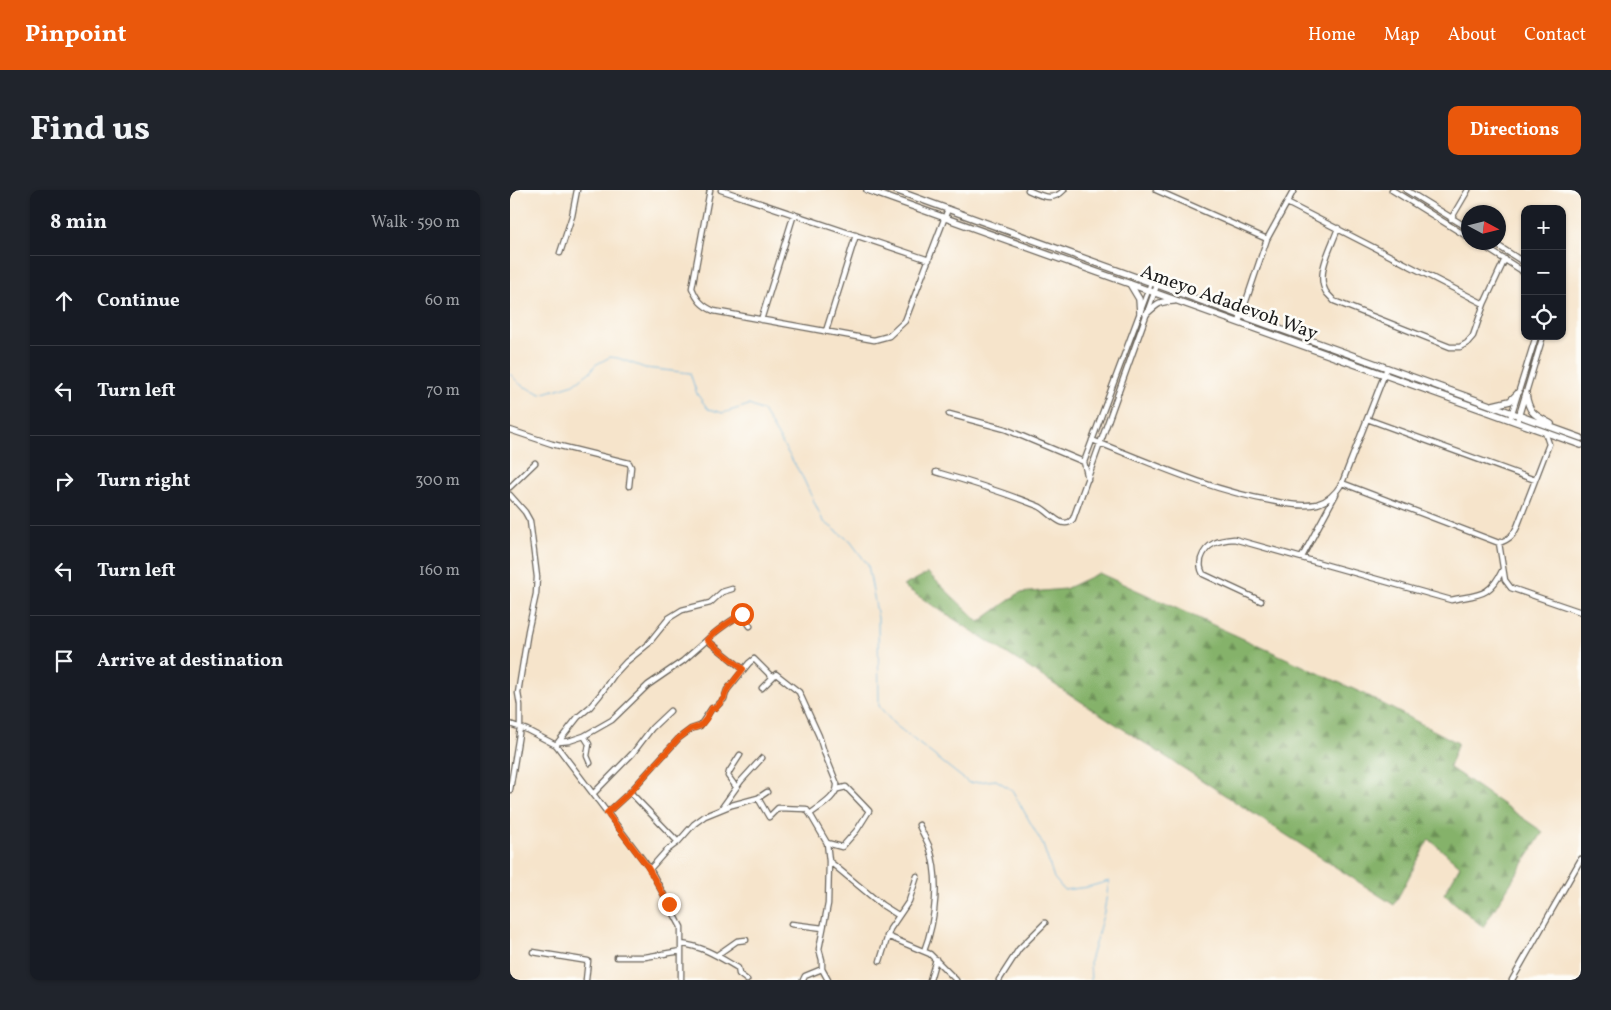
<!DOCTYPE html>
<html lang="en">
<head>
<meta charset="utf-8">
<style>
  body { margin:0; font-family:Vollkorn,serif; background:#20242c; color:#f1f3f6 }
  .controls { position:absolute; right:15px; top:15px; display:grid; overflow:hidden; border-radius:10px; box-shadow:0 1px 4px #0004 }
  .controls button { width:45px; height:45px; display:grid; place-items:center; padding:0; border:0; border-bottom:1px solid #363941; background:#171b24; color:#f1f3f6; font:25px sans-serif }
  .compass { position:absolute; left:951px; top:15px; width:45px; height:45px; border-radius:50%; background:#171b24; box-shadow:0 1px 4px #0004; rotate:97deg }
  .stop { position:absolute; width:15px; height:15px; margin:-11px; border:4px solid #ea580c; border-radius:50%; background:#fff }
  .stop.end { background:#ea580c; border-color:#fff; box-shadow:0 1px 5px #0008 }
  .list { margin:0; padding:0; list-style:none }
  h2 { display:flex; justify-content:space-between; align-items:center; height:65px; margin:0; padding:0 20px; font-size:21px }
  h2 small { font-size:16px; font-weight:400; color:#9ea1a6 }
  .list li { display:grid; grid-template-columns:32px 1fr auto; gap:15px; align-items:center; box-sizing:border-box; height:90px; padding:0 20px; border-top:1px solid #363941 }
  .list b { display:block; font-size:19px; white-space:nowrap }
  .list em { font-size:16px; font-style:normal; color:#9ea1a6 }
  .icon { flex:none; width:28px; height:28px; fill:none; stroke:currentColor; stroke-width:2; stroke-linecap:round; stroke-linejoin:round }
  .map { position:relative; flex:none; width:1071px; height:790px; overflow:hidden; border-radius:10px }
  header { display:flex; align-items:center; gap:30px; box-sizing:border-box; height:70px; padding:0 25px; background:#ea580c; color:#fff }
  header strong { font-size:24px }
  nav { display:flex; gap:28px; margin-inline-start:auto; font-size:18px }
  .intro { display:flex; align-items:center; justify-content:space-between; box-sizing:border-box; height:120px; padding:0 30px }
  h1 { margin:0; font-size:35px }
  .button { padding:12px 22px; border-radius:10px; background:#ea580c; color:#fff; font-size:18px; font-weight:700 }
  main { display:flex; gap:30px; padding:0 30px }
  aside { flex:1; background:#171b24; border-radius:10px; box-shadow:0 1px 4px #0004 }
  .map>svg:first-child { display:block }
</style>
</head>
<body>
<header>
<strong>Pinpoint</strong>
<nav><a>Home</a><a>Map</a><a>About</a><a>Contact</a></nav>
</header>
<div class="intro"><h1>Find us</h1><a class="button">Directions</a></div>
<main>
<aside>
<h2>8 min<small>Walk · 590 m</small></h2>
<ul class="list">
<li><svg class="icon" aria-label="ahead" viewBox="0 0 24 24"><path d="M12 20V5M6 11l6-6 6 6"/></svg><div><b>Continue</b></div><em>60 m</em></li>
<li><svg class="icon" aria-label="left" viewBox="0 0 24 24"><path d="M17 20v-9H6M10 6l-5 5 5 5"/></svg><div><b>Turn left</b></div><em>70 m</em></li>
<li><svg class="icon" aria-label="right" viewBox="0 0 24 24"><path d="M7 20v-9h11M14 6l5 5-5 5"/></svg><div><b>Turn right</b></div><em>300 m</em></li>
<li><svg class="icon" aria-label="left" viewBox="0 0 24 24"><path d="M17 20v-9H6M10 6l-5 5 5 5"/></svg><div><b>Turn left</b></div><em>160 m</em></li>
<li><svg class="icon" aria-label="arrive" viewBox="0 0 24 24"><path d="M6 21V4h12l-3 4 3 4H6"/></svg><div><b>Arrive at destination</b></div></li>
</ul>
</aside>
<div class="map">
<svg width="1071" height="790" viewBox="0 0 1071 790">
  <defs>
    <pattern id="forest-firs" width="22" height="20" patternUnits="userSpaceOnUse" patternTransform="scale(1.25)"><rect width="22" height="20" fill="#85b26a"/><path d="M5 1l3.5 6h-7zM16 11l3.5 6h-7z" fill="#6c9056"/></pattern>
  </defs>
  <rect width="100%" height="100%" fill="#fdfcf7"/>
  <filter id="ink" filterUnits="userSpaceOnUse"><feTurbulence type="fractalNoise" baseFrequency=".02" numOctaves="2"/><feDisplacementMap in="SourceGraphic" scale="10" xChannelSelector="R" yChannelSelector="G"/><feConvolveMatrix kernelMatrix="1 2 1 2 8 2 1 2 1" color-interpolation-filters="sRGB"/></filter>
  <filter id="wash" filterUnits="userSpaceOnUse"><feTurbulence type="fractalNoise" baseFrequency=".0096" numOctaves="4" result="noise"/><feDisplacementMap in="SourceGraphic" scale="20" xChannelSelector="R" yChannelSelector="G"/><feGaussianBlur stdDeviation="1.12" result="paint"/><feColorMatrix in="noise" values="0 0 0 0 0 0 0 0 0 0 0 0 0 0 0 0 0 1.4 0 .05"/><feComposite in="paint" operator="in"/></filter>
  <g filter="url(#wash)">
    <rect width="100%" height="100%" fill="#f6e4cb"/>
    <path fill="url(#forest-firs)" stroke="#506743" d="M 418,383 L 469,432 L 509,403 L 555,399 L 589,383 L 850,502 L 948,553 L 939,577 L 1033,642 L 973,737 L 934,704 L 950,676 L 919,649 L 884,715 L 393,396 Z"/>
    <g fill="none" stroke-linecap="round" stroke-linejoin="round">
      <path stroke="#62afdb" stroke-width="1" d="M 0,184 L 11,195 L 31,204 L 64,194 L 81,181 L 85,175 L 100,167 L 108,168 L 135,178 L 180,183 L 187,204 L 198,219 L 213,223 L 239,215 L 253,221 L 293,288 L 313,331 L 340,351 L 358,375 L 368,428 L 369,516 L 384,534 L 459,593 L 486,590 L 502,600 L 533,655 L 544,688 L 554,700 L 578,697 L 599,691 L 594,722 L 580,771 L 581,790"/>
    </g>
  </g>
  <g filter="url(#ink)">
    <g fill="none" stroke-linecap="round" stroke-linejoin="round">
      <defs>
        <path id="minor" d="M 200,0 L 182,98 C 187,110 192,116 204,121 L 364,150 L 379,146 L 395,131 L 438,19
          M 211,0 L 419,70
          M 518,0 C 531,6 543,12 554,0
          M 646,0 L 757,49
          M 882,0 L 958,47
          M 896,0 L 958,38
          M 777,13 L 974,114
          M 941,29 L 958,0
          M 828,38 C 822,56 805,84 816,102 C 818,105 822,108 824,111 L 940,157 L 950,157 L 957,153 L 963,146 L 974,114 L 995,69
          M 967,52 L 1011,80 L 1015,85
          M 982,52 L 1015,73
          M 50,63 L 62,26 L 67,0
          M 251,130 L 284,24
          M 729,132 L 757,49 L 784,0
          M 316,141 L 346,45
          M 439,224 L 495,239 L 574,272
          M 1001,226 L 1026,146
          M 857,229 L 1025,290
          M 1007,232 L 1033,146
          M 0,240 L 42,254 L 119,273 L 121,277 L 119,296
          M 582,250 C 641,273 699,300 762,311 C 777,314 792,317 807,314 C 819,311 826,303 832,293 L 877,178
          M 426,282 C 461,292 495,303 528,316 C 539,320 552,342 563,329 L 647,95
          M 578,289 L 574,272 L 641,93
          M 832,293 L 989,353 C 998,350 1003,346 1007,337 L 1039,254 L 1035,242
          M 0,297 L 25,273
          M 0,305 L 15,322 L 20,331 L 27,387 L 26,404 L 18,441 L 8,503 L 10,515 L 10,538 L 0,600
          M 989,353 L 995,390 L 1001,398 L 1071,422
          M 792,367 L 826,304
          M 751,411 L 693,384 C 690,378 690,375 691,369 C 696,353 709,350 724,349 L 941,410 C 969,404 979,408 993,379
          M 197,450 C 203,443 223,429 232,424 L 240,436
          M 252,498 L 266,484 L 289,502 L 309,546 L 314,562 L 327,594 C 328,607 309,617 300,624 L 317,653 L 319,671 L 318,714 L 309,759 L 312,770 L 312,779 L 318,790
          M 0,534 L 17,540 L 46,555 L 140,679 L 171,737 L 171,790
          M 74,546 L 79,554 L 77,566 L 80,573
          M 49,552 L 59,551 L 74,546 L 102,530 L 138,495 L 173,471 L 197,450 L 233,479
          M 46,555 L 68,527 L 80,517 L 90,505 L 104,485 L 116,472 L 138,454 L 159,428 L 172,420 L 200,413 L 212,402 L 222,399
          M 226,597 L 218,586 L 219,582 L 230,565
          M 120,602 L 168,652
          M 83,604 L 123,563 L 142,538 L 160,521
          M 248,608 L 257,602
          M 211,619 L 231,591 L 252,568
          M 97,623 L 120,602 L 169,548 L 181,539 L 190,536 L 202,518 L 205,518 L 214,509 L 217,500 L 239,473 L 244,469 L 262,487
          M 409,635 C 412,642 416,649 419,656 C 430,688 426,730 414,761
          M 317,653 L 332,657 L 347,640 L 359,621 L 336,597 L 328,599
          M 319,671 L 372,715 L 388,725
          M 140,679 L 156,661 L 168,652 L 184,634 L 195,626 L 222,615 L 248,608 L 259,627 L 268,618 L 296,619 L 300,624
          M 281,734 L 313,738
          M 377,746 L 420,764 L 446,790
          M 171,754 C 193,756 209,767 228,778 L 229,784 L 237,790
          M 23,762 L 78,771 L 76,790
          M 207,765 L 227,751 L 236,750
          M 107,767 L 135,767 L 171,761
          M 370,771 L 380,739 L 399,711 L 407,686
          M 293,790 L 295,786 L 312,779
          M 420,790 L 426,769
          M 489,790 L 509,759 L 535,733
          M 1002,790 L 1071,669"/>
        <path id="tertiary" d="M 357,0 L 1071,255
          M 385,0 L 1071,248
          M 620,94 L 629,109 L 630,122
          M 636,124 C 647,114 649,111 664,111
          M 1016,204 C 1019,224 1025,225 1041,234
          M 983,215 L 1000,211 L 1009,202"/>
      </defs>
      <use href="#minor" stroke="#686259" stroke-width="7"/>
      <use href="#tertiary" stroke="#686259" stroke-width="8"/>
      <use href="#minor" stroke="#fff" stroke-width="4.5"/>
      <use href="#tertiary" stroke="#fff" stroke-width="5.5"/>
    </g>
  </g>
  <g fill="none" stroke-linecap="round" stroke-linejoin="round" filter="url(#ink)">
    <path stroke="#ea580c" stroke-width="6" d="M 159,714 L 137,676 L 97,623 L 120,602 L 169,548 L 181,539 L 190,536 L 196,529 L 202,518 L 206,518 L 214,508 L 217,500 L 233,479 L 197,450 C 203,443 224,429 232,424"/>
  </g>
  <g text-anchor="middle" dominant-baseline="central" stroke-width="5" stroke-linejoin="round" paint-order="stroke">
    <g font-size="19" fill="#1c1c1c" stroke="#fdfcf7">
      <text transform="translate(719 113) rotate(20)">Ameyo Adadevoh Way</text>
    </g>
  </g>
</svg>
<div class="controls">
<button>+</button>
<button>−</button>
<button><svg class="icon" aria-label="locate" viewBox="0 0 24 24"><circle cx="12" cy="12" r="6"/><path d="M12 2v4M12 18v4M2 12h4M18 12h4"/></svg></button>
</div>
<svg class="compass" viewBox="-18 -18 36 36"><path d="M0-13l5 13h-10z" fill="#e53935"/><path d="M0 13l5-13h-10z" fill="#9ea1a6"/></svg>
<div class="stop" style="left:232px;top:424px"></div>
<div class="stop end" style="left:159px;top:714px"></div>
</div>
</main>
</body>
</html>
